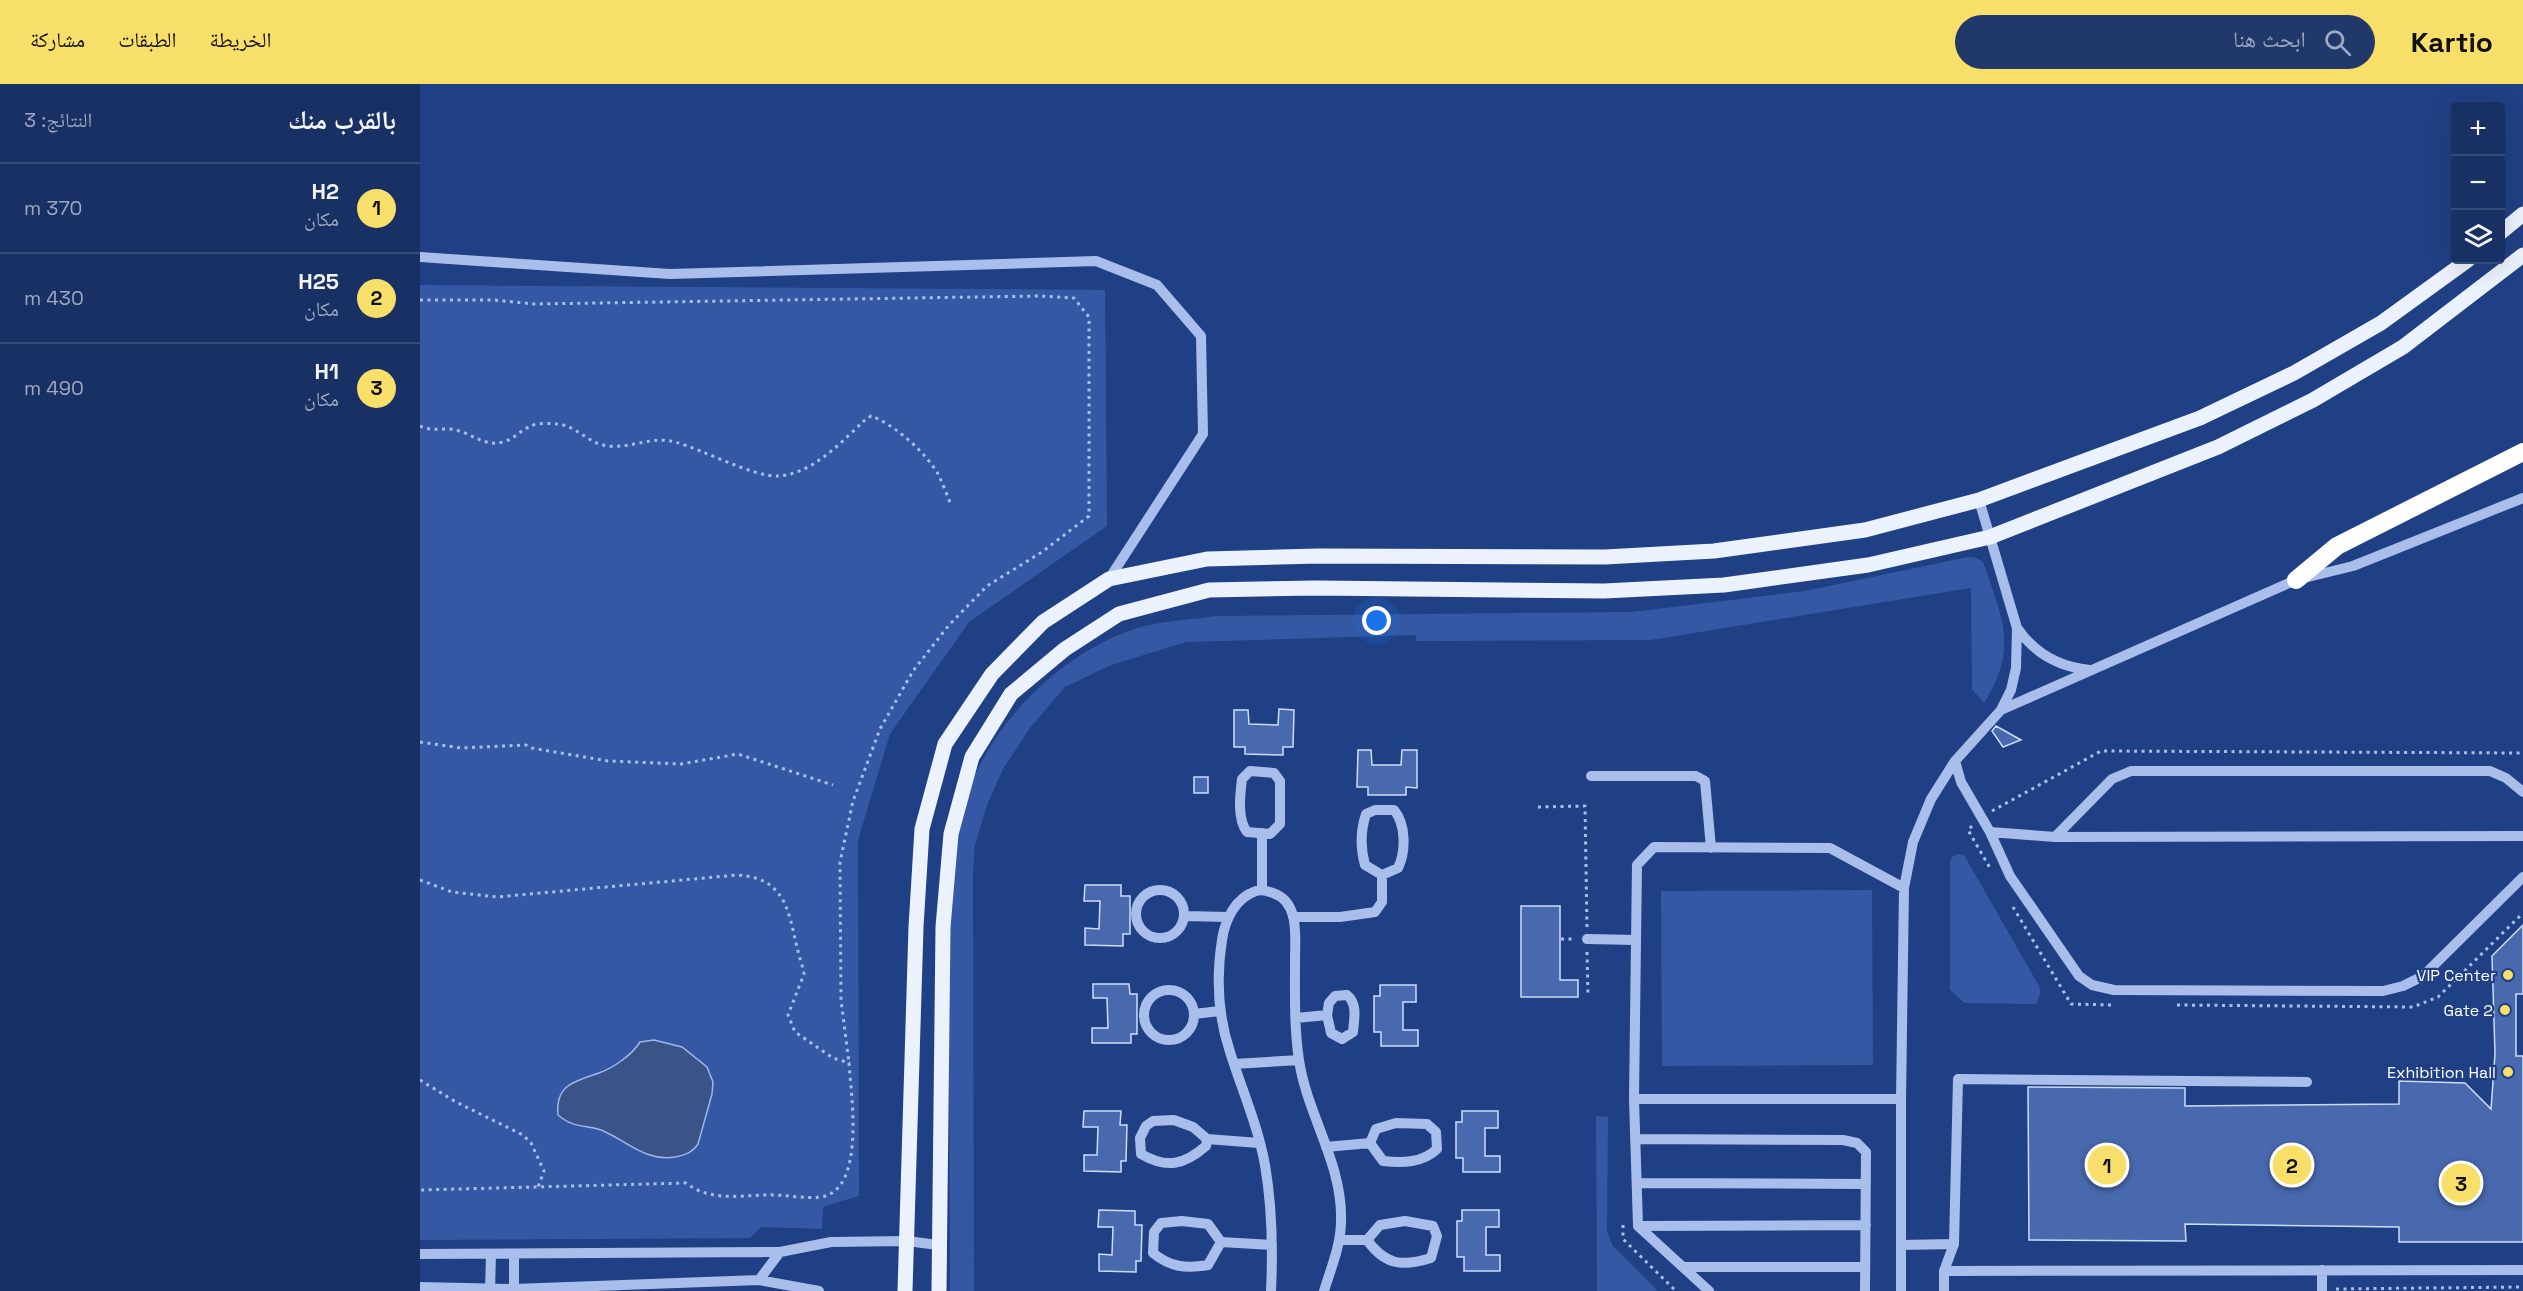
<!DOCTYPE html>
<html lang="ar">
<head>
<meta charset="utf-8">
<style>
  body { margin:0; font-family:"Space Grotesk","Noto Naskh Arabic",sans-serif; background:#21386a; color:#f1f3f6; direction:rtl }
  .controls { position:absolute; right:18px; top:18px; display:grid; overflow:hidden; border-radius:6px; box-shadow:0 6px 24px #0002 }
  .controls button { width:54px; height:54px; display:grid; place-items:center; padding:0; border:0; border-bottom:2px solid #364b78; background:#183064; color:#f1f3f6; font:30px sans-serif }
  .you { position:absolute; left:957px; top:537px; width:21px; height:21px; margin:-15px; border:4px solid #fff; border-radius:50%; background:#1a73e8; box-shadow:0 0 0 9px #1a73e833 }
  .badge { display:grid; place-items:center; width:39px; height:39px; border-radius:50%; background:#f7df69; color:#111; font-size:20px; font-weight:700 }
  .pin { position:absolute; translate:-50% -50%; border:3px solid #fff; box-shadow:0 2px 6px #0006 }
  .list { margin:0; padding:0; list-style:none }
  h2 { display:flex; justify-content:space-between; align-items:center; height:78px; margin:0; padding:0 24px; font-size:26px }
  h2 small { font-size:20px; font-weight:400; color:#9fa9bf }
  .list li { display:grid; grid-template-columns:39px 1fr auto; gap:18px; align-items:center; box-sizing:border-box; height:90px; padding:0 24px; border-top:2px solid #364b78 }
  .list b { display:block; font-size:22px; white-space:nowrap }
  .list p { margin:0; font-size:20px; white-space:nowrap; color:#9fa9bf }
  .list em { font-size:20px; font-style:normal; color:#9fa9bf }
  .icon { flex:none; width:33px; height:33px; fill:none; stroke:currentColor; stroke-width:2; stroke-linecap:round; stroke-linejoin:round }
  .map { position:relative; flex:none; width:2103px; height:1207px; overflow:hidden; direction:ltr }
  header { display:flex; align-items:center; gap:36px; box-sizing:border-box; height:84px; padding:0 30px; background:#f7df69; color:#111 }
  header strong { font-size:28px }
  nav { display:flex; gap:33px; margin-inline-start:auto; font-size:21px }
  .search { width:420px; height:54px; background:#21386a; display:flex; align-items:center; gap:15px; box-sizing:border-box; padding:0 21px; border-radius:33px; color:#9fa9bf; font-size:22px }
  main { display:flex }
  aside { flex:1; background:#183064 }
  .map>svg:first-child { display:block }
</style>
</head>
<body>
<header>
<strong>Kartio</strong>
<div class="search"><svg class="icon" aria-label="search" viewBox="0 0 24 24"><circle cx="10" cy="10" r="6"/><path d="M15 15l6 6"/></svg>ابحث هنا</div>
<nav><a>الخريطة</a><a>الطبقات</a><a>مشاركة</a></nav>
</header>
<main>
<div class="map">
<svg width="2103" height="1207" viewBox="0 0 2103 1207">
  <rect width="100%" height="100%" fill="#204085"/>
  <path fill="#3458a3" d="M 0,201 L 685,206 L 687,442 L 549,538 L 470,650 L 438,756 L 439,1112 L 403,1123 L 402,1145 L 341,1143 L 330,1154 L 0,1156 Z
    M 1548,473 L 1557,474 L 1563,478 C 1582,534 1599,564 1564,619 L 1552,605 L 1551,504 L 1231,556 L 996,557 L 996,551 L 766,558 L 691,581 L 645,603 L 610,644 L 583,685 L 567,721 L 555,761 L 553,788 L 554,1207 L 530,1207 C 530,1119 529,1031 529,943 C 529,880 527,815 536,752 C 550,663 623,580 706,548 C 734,537 766,536 796,532 L 1212,528 L 1385,507 Z
    M 1538,770 L 1544,771 L 1619,902 L 1621,908 L 1616,920 L 1545,919 L 1530,906 L 1530,778 L 1532,773 Z
    M 1452,806 L 1453,981 L 1242,982 L 1241,807 Z
    M 1176,1032 L 1188,1033 L 1187,1148 L 1193,1162 L 1238,1207 L 1177,1207 Z"/>
  <path fill="#3c5387" stroke="#9cb7eb" stroke-width="1.5" d="M 234,956 L 262,963 L 287,983 L 293,998 L 292,1010 L 278,1060 C 272,1069 265,1071 255,1073 C 225,1078 206,1056 181,1046 C 163,1040 155,1045 138,1031 C 135,1000 156,997 179,989 C 193,984 212,971 220,958 Z"/>
  <path fill="#4869ae" stroke="#cddbf7" stroke-width="1.5" d="M 859,625 L 874,626 L 873,663 L 863,663 L 863,671 L 825,670 L 825,663 L 814,663 L 814,626 L 828,626 L 829,640 L 858,641 Z
    M 1576,642 L 1601,656 L 1583,663 L 1572,647 Z
    M 938,666 L 951,666 L 952,681 L 981,681 L 982,666 L 997,666 L 997,704 L 986,703 L 986,711 L 948,711 L 948,703 L 937,703 Z
    M 774,693 L 788,693 L 788,709 L 774,709 Z
    M 665,801 L 701,801 L 701,812 L 710,812 L 710,850 L 703,850 L 703,862 L 665,861 L 665,844 L 679,845 L 680,817 L 664,817 Z
    M 1101,822 L 1140,822 L 1140,896 L 1158,896 L 1158,913 L 1101,913 Z
    M 2103,841 L 2103,910 L 2096,910 L 2096,972 L 2103,972 L 2103,1158 L 1979,1158 L 1979,1143 L 1765,1140 L 1766,1157 L 1609,1156 L 1608,1003 L 1765,1004 L 1765,1022 L 1979,1020 L 1979,997 L 2045,999 L 2071,1025 L 2075,970 L 2072,872 Z
    M 673,900 L 709,900 L 710,910 L 717,910 L 717,950 L 711,950 L 711,959 L 672,959 L 672,944 L 688,944 L 687,914 L 673,914 Z
    M 960,901 L 996,901 L 996,918 L 983,918 L 983,946 L 998,946 L 998,962 L 961,962 L 961,948 L 954,948 L 954,912 L 960,912 Z
    M 664,1027 L 701,1027 L 700,1041 L 707,1041 L 706,1077 L 701,1077 L 701,1088 L 664,1087 L 664,1071 L 677,1071 L 678,1043 L 663,1043 Z
    M 1042,1027 L 1078,1027 L 1078,1044 L 1065,1044 L 1065,1072 L 1080,1072 L 1080,1088 L 1043,1088 L 1043,1074 L 1036,1074 L 1036,1038 L 1042,1038 Z
    M 679,1126 L 715,1127 L 715,1141 L 722,1141 L 721,1177 L 716,1177 L 716,1188 L 679,1187 L 679,1170 L 692,1171 L 693,1143 L 678,1143 Z
    M 1042,1126 L 1079,1126 L 1079,1143 L 1066,1143 L 1066,1171 L 1080,1171 L 1080,1187 L 1044,1187 L 1044,1173 L 1037,1173 L 1037,1137 L 1042,1137 Z"/>
  <g fill="none" stroke-linecap="round" stroke-linejoin="round">
    <path stroke="#a9beea" stroke-width="3" stroke-dasharray="3 4.5" stroke-linecap="butt" d="M 0,216 L 74,216 L 114,220 L 619,212 L 654,214 L 669,233 L 669,432 L 622,468 L 567,502 L 529,541 L 493,587 L 460,645 L 433,717 L 420,778 L 421,916 L 429,979
      M 0,342 C 12,348 24,343 36,346 C 52,350 65,363 83,358 C 94,355 101,346 111,342 C 117,339 131,339 138,340 C 156,342 166,357 183,361 C 206,367 231,351 255,358 C 282,365 333,393 358,392 C 393,390 421,358 445,336 L 451,332 C 474,340 506,369 518,390 C 523,400 527,411 531,421
      M 0,658 L 41,664 L 106,661 L 112,664 L 188,677 L 261,680 L 318,670 L 413,701
      M 1118,723 L 1165,722 L 1167,844
      M 1572,727 L 1681,667 L 2103,669
      M 1552,742 L 1548,746 L 1570,784
      M 0,796 L 32,808 L 77,813 L 317,791 C 374,794 368,840 382,881 L 384,890 L 368,931 L 375,948 L 413,974 L 429,979 C 431,1011 446,1106 401,1113 C 383,1115 363,1110 345,1111 C 317,1112 290,1117 266,1099 L 0,1106
      M 1593,823 L 1651,920 L 1693,921
      M 1141,855 L 1153,855
      M 1167,868 L 1168,913
      M 1757,921 L 1993,923 L 2018,913 L 2103,829
      M 0,996 L 36,1018 L 103,1051 L 111,1059 L 124,1087 L 118,1103
      M 1203,1141 L 1203,1155 L 1256,1207
      M 1916,1205 L 2103,1203"/>
    <path stroke="#a9beea" stroke-width="10" d="M 0,173 L 250,190 L 676,177 L 737,201 L 781,252 L 783,350 L 689,495
      M 1598,545 C 1616,571 1640,583 1670,586
      M 1581,626 L 1876,496 L 1933,482 L 2103,414
      M 1535,677 L 1541,698 L 1570,748 L 1635,753 L 2103,752
      M 830,687 L 854,689 L 860,697 L 860,740 L 850,750 L 827,748 C 817,735 820,711 822,695 Z
      M 1171,692 L 1276,692 L 1285,697 L 1291,764
      M 955,726 L 974,726 C 986,740 986,768 978,784 L 962,791 L 945,781 C 940,763 940,748 946,730 Z
      M 1570,748 L 1590,792 L 1659,892 L 1672,901 L 1694,906 L 1963,907 L 1983,902 L 2003,892 L 2103,793
      M 842,749 L 842,805
      M 1635,753 L 1692,695 L 1711,687 L 2070,687 L 2086,694 L 2103,708
      M716 830a24 24 0 1 1 48 0a24 24 0 1 1-48 0Z
      M 764,832 L 808,833
      M 873,833 L 920,833 L 955,828 L 962,818 L 962,791
      M 1167,855 L 1216,856
      M724 931a25 25 0 1 1 50 0a25 25 0 1 1-50 0Z
      M 774,930 L 800,927
      M 876,934 L 907,931 L 909,919 L 915,912 L 927,911 C 938,920 934,935 933,948 L 922,955 L 911,949 L 907,931
      M 814,980 L 879,976
      M 1214,1015 L 1217,781 L 1234,763 L 1410,764 L 1484,804
      M 976,1039 L 1007,1040 L 1016,1048 L 1017,1065 C 1003,1079 982,1079 963,1077 L 950,1059 L 956,1045 Z
      M 787,1055 L 786,1062 C 764,1081 747,1085 721,1070 L 720,1054 L 726,1042 L 733,1037 L 754,1036 L 773,1043 L 787,1055 L 839,1059
      M 1216,1055 L 1423,1056 L 1437,1059 L 1446,1068 L 1445,1207
      M 906,1063 L 950,1059
      M 1217,1099 L 1446,1100
      M 762,1137 L 788,1140 L 801,1158 L 788,1181 C 766,1185 750,1183 733,1169 L 734,1148 L 741,1139 Z
      M 985,1137 L 1013,1142 L 1017,1152 L 1011,1174 C 982,1183 965,1181 947,1156 L 960,1141 Z
      M 1218,1142 L 1446,1141
      M 919,1156 L 947,1156
      M 801,1158 L 852,1161
      M 1481,1161 L 1534,1160
      M 0,1170 L 360,1168 L 411,1158 L 487,1157 L 518,1161
      M 94,1170 L 94,1207
      M 1263,1183 L 1445,1183
      M 1902,1186 L 1902,1207
      M 1524,1187 L 2103,1186
      M 339,1196 L 360,1168
      M 0,1203 L 94,1205 L 339,1196 L 399,1207
      M 70,1207 L 71,1170
      M 851,1207 C 853,1165 852,1122 845,1081 C 838,1042 822,1006 810,968 C 798,932 796,894 802,856 C 805,836 815,814 836,807 C 842,805 846,807 853,809 C 880,818 875,853 875,876 C 875,909 874,943 879,976 C 887,1031 923,1080 921,1137 C 921,1161 911,1184 904,1207
      M 1289,1207 L 1218,1142 L 1214,1015 L 1481,1015
      M 1481,1207 L 1481,1015 L 1484,804 L 1493,758 L 1511,715 L 1535,677 L 1581,626 L 1591,606 L 1596,584 L 1597,544 L 1559,416
      M 1524,1207 L 1524,1187 L 1534,1160 L 1538,995 L 1887,998"/>
    <path stroke="#ecf1fe" stroke-width="15" d="M 2080,149 L 2103,130
      M 485,1207 L 496,843 L 502,745 L 525,660 L 572,590 L 623,538 L 689,495 L 787,475 L 898,472 L 1185,473 L 1294,467 L 1445,446 L 1559,416 L 1780,334 L 1874,289 L 1961,239 L 2048,176
      M 519,1207 L 523,843 L 531,750 L 552,673 L 591,610 L 645,565 L 699,530 L 789,506 L 897,504 L 1184,507 L 1304,501 L 1448,481 L 1570,453 L 1798,363 L 1893,316 L 1983,263 L 2103,171"/>
    <path stroke="#fff" stroke-width="18" d="M 1876,496 L 1917,462 L 2103,368"/>
  </g>
  <g fill="#f7df69" stroke="#204085" stroke-width="2">
    <circle cx="2088" cy="891" r="6"/>
    <circle cx="2085" cy="926" r="6"/>
    <circle cx="2088" cy="988" r="6"/>
  </g>
  <g text-anchor="middle" dominant-baseline="central" stroke-width="4.5" stroke-linejoin="round" paint-order="stroke">
    <g font-size="16" fill="#fff" stroke="#204085" text-anchor="end">
      <text x="2076" y="891">VIP Center</text>
      <text x="2073" y="926">Gate 2</text>
      <text x="2076" y="988">Exhibition Hall</text>
    </g>
  </g>
</svg>
<div class="controls">
<button>+</button>
<button>−</button>
<button><svg class="icon" aria-label="layers" viewBox="0 0 24 24"><path d="M12 4l9 5-9 5-9-5zM3 14l9 5 9-5"/></svg></button>
</div>
<div class="you"></div>
<div class="pin badge" style="left:1687px;top:1081px">1</div>
<div class="pin badge" style="left:1872px;top:1081px">2</div>
<div class="pin badge" style="left:2041px;top:1099px">3</div>
</div>
<aside>
<h2>بالقرب منك<small>النتائج: 3</small></h2>
<ul class="list">
<li><span class="badge">1</span><div><b>H2</b><p>مكان</p></div><em>370 m</em></li>
<li><span class="badge">2</span><div><b>H25</b><p>مكان</p></div><em>430 m</em></li>
<li><span class="badge">3</span><div><b>H1</b><p>مكان</p></div><em>490 m</em></li>
</ul>
</aside>
</main>
</body>
</html>
